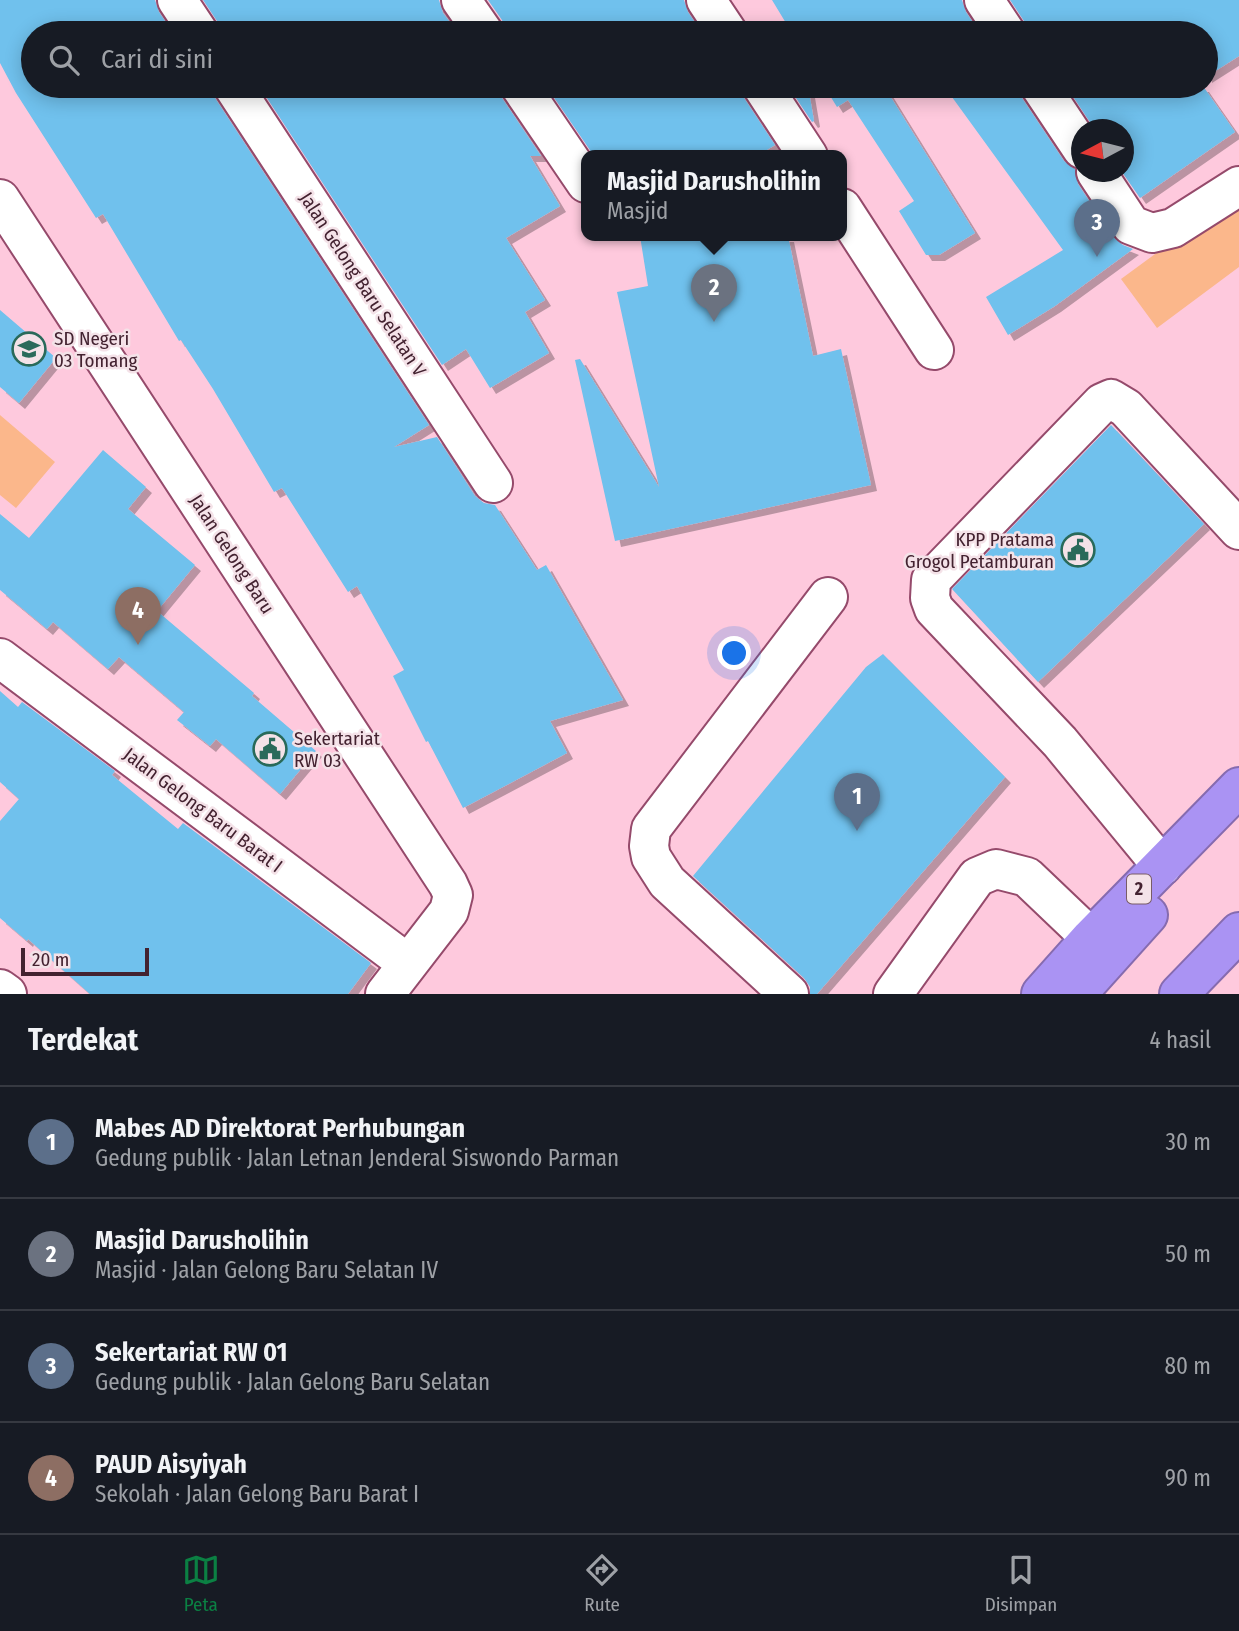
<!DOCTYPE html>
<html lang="id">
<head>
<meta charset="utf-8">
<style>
  body { margin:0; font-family:"Fira Sans Condensed",sans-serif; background:#20242c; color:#f1f3f6 }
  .compass { position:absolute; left:1071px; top:119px; width:63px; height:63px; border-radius:50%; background:#171b24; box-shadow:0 4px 18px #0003; rotate:263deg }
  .scale { position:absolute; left:21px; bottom:18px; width:128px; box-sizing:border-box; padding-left:7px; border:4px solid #432230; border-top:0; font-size:19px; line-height:24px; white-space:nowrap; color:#432230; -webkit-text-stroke:5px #f4e2e8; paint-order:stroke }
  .you { position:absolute; left:735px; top:654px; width:24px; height:24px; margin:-18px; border:5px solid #fff; border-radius:50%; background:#1a73e8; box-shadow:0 0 0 10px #1a73e833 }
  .badge { display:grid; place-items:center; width:46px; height:46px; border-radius:50%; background:#0b8043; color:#fff; font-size:23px; font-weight:700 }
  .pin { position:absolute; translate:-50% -58px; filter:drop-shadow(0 2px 4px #0008) }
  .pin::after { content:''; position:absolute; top:37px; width:24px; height:21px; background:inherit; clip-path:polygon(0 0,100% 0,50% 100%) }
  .popup { position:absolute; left:581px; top:150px; width:266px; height:91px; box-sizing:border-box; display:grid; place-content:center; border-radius:14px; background:#171b24; filter:drop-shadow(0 2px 5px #0005); font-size:23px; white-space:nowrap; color:#9ea1a6 }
  .popup b { font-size:26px; color:#f1f3f6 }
  .popup::after { content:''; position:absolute; left:50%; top:100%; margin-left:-14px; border:14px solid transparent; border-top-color:#171b24 }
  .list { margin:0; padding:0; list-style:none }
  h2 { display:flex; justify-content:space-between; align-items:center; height:91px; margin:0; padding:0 28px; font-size:30px }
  h2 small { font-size:23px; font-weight:400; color:#9ea1a6 }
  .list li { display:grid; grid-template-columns:46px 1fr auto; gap:21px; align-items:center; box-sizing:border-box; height:112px; padding:0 28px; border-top:2px solid #363941 }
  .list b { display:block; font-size:26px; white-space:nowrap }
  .list p { margin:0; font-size:23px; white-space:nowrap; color:#9ea1a6 }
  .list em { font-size:23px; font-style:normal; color:#9ea1a6 }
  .icon { flex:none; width:38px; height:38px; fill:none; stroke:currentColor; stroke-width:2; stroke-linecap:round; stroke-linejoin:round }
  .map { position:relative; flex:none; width:1239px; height:994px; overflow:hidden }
  .search { position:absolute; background:#171b24; box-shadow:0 4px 18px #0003; left:21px; right:21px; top:21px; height:77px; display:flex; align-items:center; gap:18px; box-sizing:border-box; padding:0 24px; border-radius:38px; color:#9ea1a6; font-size:26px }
  .sheet { height:539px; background:#171b24 }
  nav { display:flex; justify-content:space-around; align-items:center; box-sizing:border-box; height:98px; border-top:2px solid #363941; background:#171b24; font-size:19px; color:#9ea1a6 }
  nav a { display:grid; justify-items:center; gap:4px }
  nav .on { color:#0b8043 }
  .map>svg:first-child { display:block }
</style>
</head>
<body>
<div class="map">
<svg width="1239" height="994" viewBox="0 0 1239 994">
  <defs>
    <filter id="shadow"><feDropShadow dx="6" dy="6" stdDeviation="0" flood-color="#0004"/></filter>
  </defs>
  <rect width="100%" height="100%" fill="#fec9dd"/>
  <path fill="#fbb78b" d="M 1237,194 L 1239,197 L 1239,267 L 1157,328 L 1121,279 Z
    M 0,415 L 55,462 L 16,508 L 0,495 Z"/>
  <path fill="#6fc1ed" filter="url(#shadow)" d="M 0,0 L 155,0 L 159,12 L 173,33 L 33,33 L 33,86 L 211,86 L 215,98 L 429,425 L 394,447 L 437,437 L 475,496 L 484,503 L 495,505 L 537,570 L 546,565 L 623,700 L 550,721 L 567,753 L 463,808 L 428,741 L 426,742 L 393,676 L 404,670 L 357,586 L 348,592 L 282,488 L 274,492 L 213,389 L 181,340 L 179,341 L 103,214 L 96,218 L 16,93 L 0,63 Z
    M 203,0 L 439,0 L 443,13 L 458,33 L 221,33 L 217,21 Z
    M 488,0 L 684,0 L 688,12 L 700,30 L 696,33 L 506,33 L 502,20 Z
    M 772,0 L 962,0 L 966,12 L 980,33 L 792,33 Z
    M 1010,0 L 1239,0 L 1239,56 L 1206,77 L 1206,33 L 1028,33 L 1024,21 Z
    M 259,86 L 498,86 L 502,98 L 541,156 L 530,156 L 560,206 L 506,238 L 545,300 L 525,312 L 549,353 L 490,388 L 466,349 L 442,365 Z
    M 546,86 L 740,86 L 744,98 L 775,145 L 757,156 L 594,156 Z
    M 788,86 L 808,86 L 814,121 L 812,122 Z
    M 824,86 L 884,86 L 975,233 L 939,255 L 926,255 L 899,211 L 914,201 L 848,100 L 837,107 Z
    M 944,86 L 1018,86 L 1022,98 L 1064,161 L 1075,169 L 1078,184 L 1113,237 L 1123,245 L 1133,249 L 1055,306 L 1008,335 L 986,297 L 1063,250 Z
    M 1066,86 L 1203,86 L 1235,132 L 1140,198 L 1122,172 L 1124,130 L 1095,130 Z
    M 640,236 L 788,236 L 813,356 L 841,349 L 871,485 L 615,541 L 575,360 L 580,359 L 659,487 L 617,292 L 648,286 Z
    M 0,310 L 56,358 L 19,403 L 0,387 Z
    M 1111,425 L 1204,524 L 1038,682 L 952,589 Z
    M 103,450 L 146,487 L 128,509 L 195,565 L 157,611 L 254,693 L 252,696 L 316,751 L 280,794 L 216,739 L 210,746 L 177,720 L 184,712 L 119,657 L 108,669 L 53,622 L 47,629 L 0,590 L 0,514 L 29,538 Z
    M 883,654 L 1005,777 L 817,994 L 810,994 L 810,987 L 804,978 L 693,876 L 866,667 Z
    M 0,691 L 18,707 L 22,702 L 115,771 L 112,775 L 178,829 L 183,823 L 371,963 L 348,994 L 90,994 L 28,939 L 27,941 L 0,918 L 0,821 L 19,799 L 0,782 Z"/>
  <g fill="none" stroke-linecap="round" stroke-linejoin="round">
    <defs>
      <path id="minor" d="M 177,0 L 199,33
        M 461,0 L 484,33
        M 706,0 L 728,33
        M 984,0 L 1006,33
        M 233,86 L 493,483
        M 520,86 L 586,183
        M 762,86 L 808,156
        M 1040,86 L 1082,149
        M 1096,172 L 1131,225 L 1152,233 L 1173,228 L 1239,186
        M 0,199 L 448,884 L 453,895 L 449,911 L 385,994
        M 842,208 L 934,350
        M 0,658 L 407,963
        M 1162,866 L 1060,742 L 934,609 L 930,598 L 931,580 L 1102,403 L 1111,399 L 1126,408 L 1239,530
        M 0,989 L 7,994
        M 789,994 L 667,882 L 651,857 L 649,846 L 651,829 L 828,597
        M 893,994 L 977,877 L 996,869 L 1027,877 L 1091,938"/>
      <path id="highway" d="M 1041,994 L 1091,938 L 1239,787
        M 1077,994 L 1148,915
        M 1179,994 L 1239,932"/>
    </defs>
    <use href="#minor" stroke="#954a6b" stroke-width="42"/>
    <use href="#highway" stroke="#866baf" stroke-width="42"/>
    <use href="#minor" stroke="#fff" stroke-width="38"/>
    <use href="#highway" stroke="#aa93f3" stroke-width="38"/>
  </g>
  <defs>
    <symbol id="school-ring" viewBox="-11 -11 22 22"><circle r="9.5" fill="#f4e2e8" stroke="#296a5a" stroke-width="1.5"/><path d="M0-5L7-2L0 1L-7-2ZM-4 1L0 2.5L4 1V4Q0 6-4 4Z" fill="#296a5a"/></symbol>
    <symbol id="civic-ring" viewBox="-11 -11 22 22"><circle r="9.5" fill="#f4e2e8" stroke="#296a5a" stroke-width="1.5"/><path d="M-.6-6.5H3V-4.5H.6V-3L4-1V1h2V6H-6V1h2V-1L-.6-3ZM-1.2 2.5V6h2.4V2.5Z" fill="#296a5a"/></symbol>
  </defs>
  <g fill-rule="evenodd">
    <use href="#school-ring" x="10" y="330" width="38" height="38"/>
    <use href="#civic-ring" x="1059" y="531" width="38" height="38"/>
    <use href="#civic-ring" x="251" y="730" width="38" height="38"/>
  </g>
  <g text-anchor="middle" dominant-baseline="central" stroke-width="5" stroke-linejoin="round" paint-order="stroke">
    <rect fill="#f4e2e8" stroke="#785c67" stroke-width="2" x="1127" y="874.5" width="24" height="29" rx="5"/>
    <g font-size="18" font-weight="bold" fill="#432230">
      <text x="1139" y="889">2</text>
    </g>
    <g font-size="19" fill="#432230" stroke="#f4e2e8">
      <text transform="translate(363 284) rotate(57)">Jalan Gelong Baru Selatan V</text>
      <text transform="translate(232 554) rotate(57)">Jalan Gelong Baru</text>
      <text transform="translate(203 810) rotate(37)">Jalan Gelong Baru Barat I</text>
    </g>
    <g font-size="19" fill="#432230" stroke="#f4e2e8" text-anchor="start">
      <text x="54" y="338">SD Negeri<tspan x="54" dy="22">03 Tomang</tspan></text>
      <text x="1054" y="539" text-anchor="end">KPP Pratama<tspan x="1054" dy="22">Grogol Petamburan</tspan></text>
      <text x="294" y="738">Sekertariat<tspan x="294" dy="22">RW 03</tspan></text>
    </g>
  </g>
</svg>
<svg class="compass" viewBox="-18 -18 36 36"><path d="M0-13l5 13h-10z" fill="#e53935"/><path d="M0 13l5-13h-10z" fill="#9ea1a6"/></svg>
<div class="scale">20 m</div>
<div class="you"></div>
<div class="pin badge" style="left:857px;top:831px;background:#5c6f8a">1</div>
<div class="pin badge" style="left:714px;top:322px;background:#6b7280">2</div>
<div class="popup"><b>Masjid Darusholihin</b>Masjid</div>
<div class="pin badge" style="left:1097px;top:257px;background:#5c6f8a">3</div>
<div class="pin badge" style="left:138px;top:645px;background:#8d6e63">4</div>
<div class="search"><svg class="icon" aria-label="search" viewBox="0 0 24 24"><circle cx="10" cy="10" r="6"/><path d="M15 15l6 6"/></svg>Cari di sini</div>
</div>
<section class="sheet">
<h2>Terdekat<small>4 hasil</small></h2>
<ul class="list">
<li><span class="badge" style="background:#5c6f8a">1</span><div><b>Mabes AD Direktorat Perhubungan</b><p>Gedung publik · Jalan Letnan Jenderal Siswondo Parman</p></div><em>30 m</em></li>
<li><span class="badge" style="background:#6b7280">2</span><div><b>Masjid Darusholihin</b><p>Masjid · Jalan Gelong Baru Selatan IV</p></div><em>50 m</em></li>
<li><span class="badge" style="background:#5c6f8a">3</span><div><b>Sekertariat RW 01</b><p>Gedung publik · Jalan Gelong Baru Selatan</p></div><em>80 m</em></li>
<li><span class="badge" style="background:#8d6e63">4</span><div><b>PAUD Aisyiyah</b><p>Sekolah · Jalan Gelong Baru Barat I</p></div><em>90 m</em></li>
</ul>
</section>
<nav>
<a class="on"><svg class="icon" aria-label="map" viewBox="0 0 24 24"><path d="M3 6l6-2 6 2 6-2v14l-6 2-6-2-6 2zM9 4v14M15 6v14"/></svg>Peta</a>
<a><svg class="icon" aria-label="directions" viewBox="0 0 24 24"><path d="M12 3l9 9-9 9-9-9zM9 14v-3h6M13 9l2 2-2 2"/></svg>Rute</a>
<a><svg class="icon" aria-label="saved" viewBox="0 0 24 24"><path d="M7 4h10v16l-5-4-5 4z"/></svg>Disimpan</a>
</nav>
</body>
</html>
